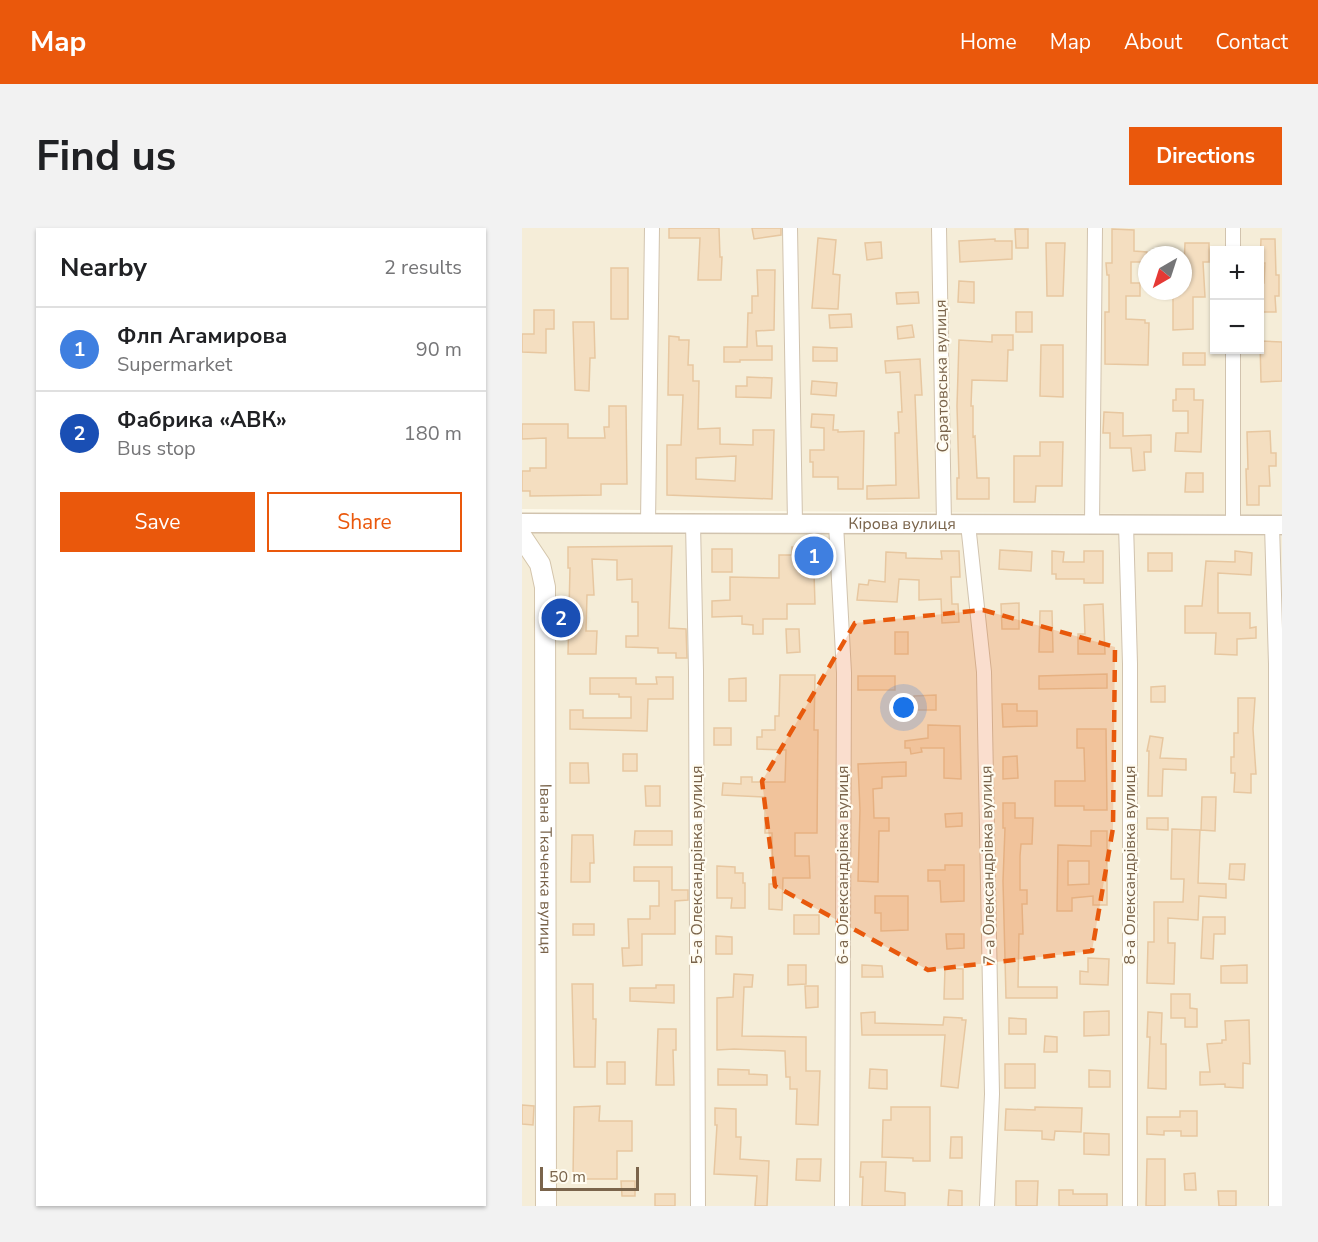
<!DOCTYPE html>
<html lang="en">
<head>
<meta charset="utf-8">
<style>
  body { margin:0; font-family:"Nunito Sans",sans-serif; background:#f2f2f2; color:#202124 }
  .controls { position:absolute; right:18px; top:18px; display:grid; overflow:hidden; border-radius:0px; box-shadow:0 2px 4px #0004 }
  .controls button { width:54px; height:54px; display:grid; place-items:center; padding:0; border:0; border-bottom:2px solid #e0e0e0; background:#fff; color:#202124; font:30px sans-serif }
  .compass { position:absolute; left:616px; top:18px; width:54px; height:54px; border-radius:50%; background:#fff; box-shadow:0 2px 4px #0004; rotate:219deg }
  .scale { position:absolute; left:18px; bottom:15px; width:99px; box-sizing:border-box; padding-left:6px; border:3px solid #7a644b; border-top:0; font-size:16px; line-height:21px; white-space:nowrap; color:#7a644b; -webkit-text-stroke:4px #fffcf1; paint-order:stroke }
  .you { position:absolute; left:382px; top:480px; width:21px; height:21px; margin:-15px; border:4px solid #fff; border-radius:50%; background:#1a73e8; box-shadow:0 0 0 9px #1a73e833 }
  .badge { display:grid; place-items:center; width:39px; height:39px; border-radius:50%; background:#ea580c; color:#fff; font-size:20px; font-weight:700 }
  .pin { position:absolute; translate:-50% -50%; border:3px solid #fff; box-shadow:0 2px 6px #0006 }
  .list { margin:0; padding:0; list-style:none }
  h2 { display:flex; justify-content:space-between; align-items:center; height:78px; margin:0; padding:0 24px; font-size:26px }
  h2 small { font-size:20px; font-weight:400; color:#757577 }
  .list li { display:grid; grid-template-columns:39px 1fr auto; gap:18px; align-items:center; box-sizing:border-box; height:84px; padding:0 24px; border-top:2px solid #e0e0e0 }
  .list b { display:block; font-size:22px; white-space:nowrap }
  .list p { margin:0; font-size:20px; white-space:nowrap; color:#757577 }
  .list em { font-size:20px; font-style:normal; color:#757577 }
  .actions { display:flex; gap:12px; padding:18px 24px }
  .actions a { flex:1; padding:14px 0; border:2px solid #ea580c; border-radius:0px; text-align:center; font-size:21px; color:#ea580c }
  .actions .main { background:#ea580c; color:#fff }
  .map { position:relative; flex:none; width:760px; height:978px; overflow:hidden; border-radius:0px }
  header { display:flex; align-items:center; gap:36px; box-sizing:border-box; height:84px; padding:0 30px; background:#ea580c; color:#fff }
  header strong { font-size:28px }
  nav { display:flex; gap:33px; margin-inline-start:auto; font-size:21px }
  .intro { display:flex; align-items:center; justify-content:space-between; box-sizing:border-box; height:144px; padding:0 36px }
  h1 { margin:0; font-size:42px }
  .button { padding:15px 27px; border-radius:0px; background:#ea580c; color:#fff; font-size:21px; font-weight:700 }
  main { display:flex; gap:36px; padding:0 36px }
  aside { flex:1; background:#fff; border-radius:0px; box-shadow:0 2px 4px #0004 }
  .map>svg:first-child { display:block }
</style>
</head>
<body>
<header>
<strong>Map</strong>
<nav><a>Home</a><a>Map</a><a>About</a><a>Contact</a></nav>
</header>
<div class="intro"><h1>Find us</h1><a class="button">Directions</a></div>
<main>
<aside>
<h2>Nearby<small>2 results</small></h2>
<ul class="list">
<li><span class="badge" style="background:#3f7fe0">1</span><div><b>Флп Агамирова</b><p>Supermarket</p></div><em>90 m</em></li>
<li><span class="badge" style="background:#1a4fb4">2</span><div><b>Фабрика «АВК»</b><p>Bus stop</p></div><em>180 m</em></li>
</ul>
<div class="actions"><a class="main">Save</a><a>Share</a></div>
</aside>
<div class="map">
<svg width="760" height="978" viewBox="0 0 760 978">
  <rect width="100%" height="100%" fill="#fdf9ea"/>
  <path fill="#f5edd8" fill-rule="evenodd" d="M 0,0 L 760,0 L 760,287 L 0,281 ZM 692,22 L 738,22 L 738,122 L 692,122 ZM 625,27 L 661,27 L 661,63 L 625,63 Z
    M 0,301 L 760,308 L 760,978 L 0,978 Z"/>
  <path fill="#f4dec0" stroke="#e7c7a0" stroke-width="1.5" fill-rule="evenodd" d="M 147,0 L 197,0 L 198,29 L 200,29 L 199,52 L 176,52 L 178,10 L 147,10 Z
    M 230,0 L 259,0 L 259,7 L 232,11 Z
    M 493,1 L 506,1 L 506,20 L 494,20 Z
    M 590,1 L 612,2 L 612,23 L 625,24 L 625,34 L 609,34 L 609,55 L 618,55 L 618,68 L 604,68 L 604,91 L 623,92 L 623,95 L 627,95 L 626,137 L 583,136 L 583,84 L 587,84 L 587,47 L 585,47 L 584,35 L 590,35 Z
    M 296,10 L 314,12 L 311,46 L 318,47 L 316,81 L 290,80 Z
    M 473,11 L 473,13 L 490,13 L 490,31 L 438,34 L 437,13 Z
    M 739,11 L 753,11 L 754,47 L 757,47 L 757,68 L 753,68 L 754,84 L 738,84 L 738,55 L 742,55 L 743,35 L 738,35 Z
    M 359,14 L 360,30 L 345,32 L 343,15 Z
    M 524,15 L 543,15 L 541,68 L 525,68 Z
    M 663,15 L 687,15 L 687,34 L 681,34 L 683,69 L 671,69 L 671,101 L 651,102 L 651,63 L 661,63 Z
    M 89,40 L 106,40 L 106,91 L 89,91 Z
    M 235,42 L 253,42 L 252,102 L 234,103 L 235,118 L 250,118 L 250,132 L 218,132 L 218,134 L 202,134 L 202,119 L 225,119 L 226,85 L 230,85 L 230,68 L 236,68 Z
    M 437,53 L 452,54 L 452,75 L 436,74 Z
    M 396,64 L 397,75 L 375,76 L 374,65 Z
    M 12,82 L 32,82 L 32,101 L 24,101 L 24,125 L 0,124 L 0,106 L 12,106 Z
    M 494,84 L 510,84 L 510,104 L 494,104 Z
    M 329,86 L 330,99 L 308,100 L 307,87 Z
    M 51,94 L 72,94 L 73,130 L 68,130 L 67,163 L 53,162 Z
    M 390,97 L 392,109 L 376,111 L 375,99 Z
    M 470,107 L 491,107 L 491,122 L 486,122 L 485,153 L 450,152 L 449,178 L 451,178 L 451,209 L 453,208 L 455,250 L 467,250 L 467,271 L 435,271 L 435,250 L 437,250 L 435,178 L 437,112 L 470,114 Z
    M 147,108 L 157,109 L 157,112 L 167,112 L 166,137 L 171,137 L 171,153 L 177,153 L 176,201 L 198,200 L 198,216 L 231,217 L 231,202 L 252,202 L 250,271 L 145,267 L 145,217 L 159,217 L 161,167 L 146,167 ZM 214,228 L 213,253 L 174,251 L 174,230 Z
    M 738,113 L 760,114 L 760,153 L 739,154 Z
    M 519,117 L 541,117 L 541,169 L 518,168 Z
    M 291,119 L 315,120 L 315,133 L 291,133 Z
    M 661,125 L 683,125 L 683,137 L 661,137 Z
    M 398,131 L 400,167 L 393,167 L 397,270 L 345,271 L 345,258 L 374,257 L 373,205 L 377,205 L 376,184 L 380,184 L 378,144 L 364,145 L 363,133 Z
    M 225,149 L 250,150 L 249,170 L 214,169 L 214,158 L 225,158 Z
    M 290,153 L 315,155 L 314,168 L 289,166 Z
    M 654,161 L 672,161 L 672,172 L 681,172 L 679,224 L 653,223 L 654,205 L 666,205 L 666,183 L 651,183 L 651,172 L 654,172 Z
    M 87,178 L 104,178 L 105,256 L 79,256 L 79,267 L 8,268 L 8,263 L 0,263 L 0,243 L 8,243 L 8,240 L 24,240 L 24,210 L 0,211 L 0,196 L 46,196 L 46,210 L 83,210 L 82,199 L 87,199 Z
    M 582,184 L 601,185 L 601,208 L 629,207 L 629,224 L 622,224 L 623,242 L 611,243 L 609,220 L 588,220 L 588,205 L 581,205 Z
    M 290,186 L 312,187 L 311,202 L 316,202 L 316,204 L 342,203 L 341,261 L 316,261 L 316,249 L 291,249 L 291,234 L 288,234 L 288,222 L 302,222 L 302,200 L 289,199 Z
    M 748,203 L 749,225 L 754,225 L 754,238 L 747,238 L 748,258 L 737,258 L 737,277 L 725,277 L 724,241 L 726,241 L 725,204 Z
    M 518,214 L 541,214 L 540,258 L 514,258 L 513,274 L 492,274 L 492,228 L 518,228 Z
    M 664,245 L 681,245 L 681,264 L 663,264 Z
    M 150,318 L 147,400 L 164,401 L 165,430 L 154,430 L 154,425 L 136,425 L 136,420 L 104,419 L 104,408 L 116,408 L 116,374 L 110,374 L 110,351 L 95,352 L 95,332 L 70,331 L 72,367 L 65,367 L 64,403 L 75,403 L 74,426 L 46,426 L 48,340 L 46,340 L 46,319 Z
    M 270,319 L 303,319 L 303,345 L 292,345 L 293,376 L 265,376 L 265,391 L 241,391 L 241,406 L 231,406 L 231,397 L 220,396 L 220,388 L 190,389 L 190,373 L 208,372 L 208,349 L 257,350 L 257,327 L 270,327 Z
    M 190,321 L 210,321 L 210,344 L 190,344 Z
    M 478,322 L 510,324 L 509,343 L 477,341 Z
    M 419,323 L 437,323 L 438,349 L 429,349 L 430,376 L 436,376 L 437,394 L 420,395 L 419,371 L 397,372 L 397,352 L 377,351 L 375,374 L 335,372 L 337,356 L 346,357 L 347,352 L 363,354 L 364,324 L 384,325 L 384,330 L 420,331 Z
    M 530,323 L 542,324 L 541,334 L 562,334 L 562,323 L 581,323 L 581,355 L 562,355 L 562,351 L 534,351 L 534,346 L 530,346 Z
    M 713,323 L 730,325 L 729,347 L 696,345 L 696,385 L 728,385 L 728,400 L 734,399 L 734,410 L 715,411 L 715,427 L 693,426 L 694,405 L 663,405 L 663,378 L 680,378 L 684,333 L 713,334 Z
    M 626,325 L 650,325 L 650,343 L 626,343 Z
    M 497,375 L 497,401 L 480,401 L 479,376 Z
    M 581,376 L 583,426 L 556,426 L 556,406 L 563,406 L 562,377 Z
    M 518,383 L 530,383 L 531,424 L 517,424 Z
    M 264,401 L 277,401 L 278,424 L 265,425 Z
    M 373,404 L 386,404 L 386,426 L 373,426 Z
    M 585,446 L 585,460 L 517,461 L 517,448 Z
    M 258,447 L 293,447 L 292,502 L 296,502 L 295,605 L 273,605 L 273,628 L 287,628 L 288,650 L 261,650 L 260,682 L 247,681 L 247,656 L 251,656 L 250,605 L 243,605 L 243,569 L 200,567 L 201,555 L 219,556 L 219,549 L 230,549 L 230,554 L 263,554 L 264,522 L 235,521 L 235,509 L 240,509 L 240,502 L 253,502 L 253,488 L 257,488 Z
    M 336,448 L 373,448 L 373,462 L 336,462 Z
    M 134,449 L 151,449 L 151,471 L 126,471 L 125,503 L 48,501 L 48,482 L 61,482 L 61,490 L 109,490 L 109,469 L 97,469 L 97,466 L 68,466 L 68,450 L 114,450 L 114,456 L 135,456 Z
    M 224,450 L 224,473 L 207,473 L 207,451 Z
    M 643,458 L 643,474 L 629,474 L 629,459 Z
    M 414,467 L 414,482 L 392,482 L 392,468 Z
    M 716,470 L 733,470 L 731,501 L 734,546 L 729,546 L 729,565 L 712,564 L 713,545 L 709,545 L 709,529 L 712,529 L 712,505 L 716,505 Z
    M 480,476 L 495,476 L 495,483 L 515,483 L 515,498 L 481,499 Z
    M 406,497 L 438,498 L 439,551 L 422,550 L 422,520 L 399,520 L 400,524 L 389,526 L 388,520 L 383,520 L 383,513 L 406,510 Z
    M 192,500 L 209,500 L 209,517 L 192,517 Z
    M 555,501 L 584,501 L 585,582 L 562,582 L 562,578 L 533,578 L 533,553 L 563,553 L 562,520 L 555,520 Z
    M 628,508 L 641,510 L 638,530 L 664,531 L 664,542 L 641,541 L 640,568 L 626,568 L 627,523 L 625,523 Z
    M 101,526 L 115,526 L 115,543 L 101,543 Z
    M 495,528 L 496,550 L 481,551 L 481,529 Z
    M 384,534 L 384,548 L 360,549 L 360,560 L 351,561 L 352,590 L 367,590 L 367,603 L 357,603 L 356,654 L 336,653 L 338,582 L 336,536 Z
    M 48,535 L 66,535 L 67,555 L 48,555 Z
    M 123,558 L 138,558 L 138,578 L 124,578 Z
    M 680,569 L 694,569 L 693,603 L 679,602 Z
    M 481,575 L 493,575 L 493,590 L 511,590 L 510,616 L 499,616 L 498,628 L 498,662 L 505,662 L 505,676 L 500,676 L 501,706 L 497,706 L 496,759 L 535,759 L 535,770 L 484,770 L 481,653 L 483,600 L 481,600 Z
    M 440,585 L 440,598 L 424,599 L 423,586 Z
    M 625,590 L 646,590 L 646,602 L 625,601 Z
    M 650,601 L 678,602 L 676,655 L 704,656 L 704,670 L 677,668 L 676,692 L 646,690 L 646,715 L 653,715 L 652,756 L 625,755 L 626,714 L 632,714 L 632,674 L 661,674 L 662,651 L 649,651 Z
    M 113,603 L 150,603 L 150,617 L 112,617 Z
    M 569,603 L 585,603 L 585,677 L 571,677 L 571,668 L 550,670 L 550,683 L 535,683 L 536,617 L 569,618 ZM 546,633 L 567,633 L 567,656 L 546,657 Z
    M 50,607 L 71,607 L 72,635 L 68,635 L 68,654 L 49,654 Z
    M 708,636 L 723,636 L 722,652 L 707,651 Z
    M 423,637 L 442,637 L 442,673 L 419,674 L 418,653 L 406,653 L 406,642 L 423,642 Z
    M 195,638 L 213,639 L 213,645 L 221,645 L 221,655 L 223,655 L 223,680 L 209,680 L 210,670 L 195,670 Z
    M 112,639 L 150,639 L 150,662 L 166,662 L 166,672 L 153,673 L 153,706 L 120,706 L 120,737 L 101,738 L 100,720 L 107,720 L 106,691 L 128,691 L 128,678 L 137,678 L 137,653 L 112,653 Z
    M 353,668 L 386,668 L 386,702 L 359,703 L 359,685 L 353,685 Z
    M 272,687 L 297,687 L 297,706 L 272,706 Z
    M 681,689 L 703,689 L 703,706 L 692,706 L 691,731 L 679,730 Z
    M 51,696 L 72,696 L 72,707 L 51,707 Z
    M 424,706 L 442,706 L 442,720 L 425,721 Z
    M 194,708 L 210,709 L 210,726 L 194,726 Z
    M 566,730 L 587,731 L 586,757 L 558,756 L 558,743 L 566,744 Z
    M 266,737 L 284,737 L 284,756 L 266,757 Z
    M 340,737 L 360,738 L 361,749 L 340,749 Z
    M 725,737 L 725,755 L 699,755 L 699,738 Z
    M 423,740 L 441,741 L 441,771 L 422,771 Z
    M 212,746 L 231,747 L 230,759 L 222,759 L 220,808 L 284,809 L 284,843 L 298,843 L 296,897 L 274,896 L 275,861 L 268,861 L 268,849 L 264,849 L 263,823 L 212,821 L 195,822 L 195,770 L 211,769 Z
    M 50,756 L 71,756 L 71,791 L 74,791 L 73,839 L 52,839 Z
    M 134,757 L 152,757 L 152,775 L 108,773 L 108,760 L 134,760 Z
    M 283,758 L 296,758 L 296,779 L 284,780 Z
    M 649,766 L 668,766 L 668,780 L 675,781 L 675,799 L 663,799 L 663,790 L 649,790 Z
    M 587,783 L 587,807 L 562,808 L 562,784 Z
    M 353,784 L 353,795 L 421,797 L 422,789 L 440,790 L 440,792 L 444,792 L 436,860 L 419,858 L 423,807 L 340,807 L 339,785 Z
    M 626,784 L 640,785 L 639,816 L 644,816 L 644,861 L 626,860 L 628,809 L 625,809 Z
    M 487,790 L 504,791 L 504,806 L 487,806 Z
    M 727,792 L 728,836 L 721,835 L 721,860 L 703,859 L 703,856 L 678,857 L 678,844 L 688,844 L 685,816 L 700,815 L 700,812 L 704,812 L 703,793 Z
    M 136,801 L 154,801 L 154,822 L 151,822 L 152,857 L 134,857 Z
    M 523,808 L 535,809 L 535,824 L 522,824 Z
    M 85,834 L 103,834 L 103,856 L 85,856 Z
    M 483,836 L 513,836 L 513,860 L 483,860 Z
    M 196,841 L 227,842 L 227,846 L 245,847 L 245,857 L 196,857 Z
    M 348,841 L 365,842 L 365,861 L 347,860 Z
    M 567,842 L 588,843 L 588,859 L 567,859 Z
    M 0,877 L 12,878 L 11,897 L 0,896 Z
    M 78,878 L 77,893 L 110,893 L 110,923 L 95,923 L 95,951 L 51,951 L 52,879 Z
    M 369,879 L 408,879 L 408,933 L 391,933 L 391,930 L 360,929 L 361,892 L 369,892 Z
    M 513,879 L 560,880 L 559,904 L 533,903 L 532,912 L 520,911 L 520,903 L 483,902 L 484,881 L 513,882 Z
    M 193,880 L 214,881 L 214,909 L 219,909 L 218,931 L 247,933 L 245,978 L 233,978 L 235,948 L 192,946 L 195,897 L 193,897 Z
    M 658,883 L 675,883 L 675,908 L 659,908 L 659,903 L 642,903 L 642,907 L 625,906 L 625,889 L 658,889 Z
    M 562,905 L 587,906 L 587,927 L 562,926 Z
    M 429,909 L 440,909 L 440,930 L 428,930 Z
    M 275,931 L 299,931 L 298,953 L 274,952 Z
    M 625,931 L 643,931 L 643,978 L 624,978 Z
    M 339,934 L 364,934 L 363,963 L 383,965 L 383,978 L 340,978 L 341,949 L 338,949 Z
    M 673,945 L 674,962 L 663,962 L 662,946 Z
    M 99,953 L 113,953 L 113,968 L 100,968 Z
    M 494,953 L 516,953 L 515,978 L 494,978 Z
    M 427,962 L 440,963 L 440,978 L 426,978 Z
    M 537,962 L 551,962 L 551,966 L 585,966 L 585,978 L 537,978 Z
    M 696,963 L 714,963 L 714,978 L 697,978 Z
    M 133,966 L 153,966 L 153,978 L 133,978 Z"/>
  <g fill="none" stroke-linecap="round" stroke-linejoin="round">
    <defs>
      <path id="minor" d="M 268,0 L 273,295
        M 417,0 L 422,296
        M 711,22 L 711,0
        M 126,295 L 130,0
        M 171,295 L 174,443 L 176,978
        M 314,296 L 322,445 L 320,978
        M 446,296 L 462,444 L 470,866 L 465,978
        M 570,296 L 573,0
        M 604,296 L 608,436 L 608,978
        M 711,296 L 711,122
        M 750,297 L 754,436 L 754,978"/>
      <g id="tertiary">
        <path id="s1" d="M 0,295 L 760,297"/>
      </g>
      <g id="secondary">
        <path id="s2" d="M 0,309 L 18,336 L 23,359 L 24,978"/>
      </g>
    </defs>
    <use href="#minor" stroke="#d1c3ae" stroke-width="16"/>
    <use href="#tertiary" stroke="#d1c3ae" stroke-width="21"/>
    <use href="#secondary" stroke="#d4c5ac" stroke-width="22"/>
    <use href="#minor" stroke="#fff" stroke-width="14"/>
    <use href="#tertiary" stroke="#fff" stroke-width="18"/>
    <use href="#secondary" stroke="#fff" stroke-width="20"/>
  </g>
  <path fill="#e8590c" fill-opacity="0.2" stroke="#e8590c" stroke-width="4.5" stroke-dasharray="12 8" stroke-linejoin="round" d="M 461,382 L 593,419 L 591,600 L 570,723 L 406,742 L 253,658 L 240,553 L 333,395 Z"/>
  <g text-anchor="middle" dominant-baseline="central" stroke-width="4.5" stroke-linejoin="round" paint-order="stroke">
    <g font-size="16" fill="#7a644b" stroke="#fffcf1">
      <text transform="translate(420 148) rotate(-91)">Саратовська вулиця</text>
      <text stroke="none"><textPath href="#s1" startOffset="380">Кірова вулиця</textPath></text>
      <text transform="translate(175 637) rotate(-90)">5-а Олександрівка вулиця</text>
      <text transform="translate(321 637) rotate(-90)">6-а Олександрівка вулиця</text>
      <text transform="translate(466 637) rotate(-91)">7-а Олександрівка вулиця</text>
      <text transform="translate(608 637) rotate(-90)">8-а Олександрівка вулиця</text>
      <text stroke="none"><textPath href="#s2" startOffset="338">Івана Ткаченка вулиця</textPath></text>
    </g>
  </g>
</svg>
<div class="controls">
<button>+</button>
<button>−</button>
</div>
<svg class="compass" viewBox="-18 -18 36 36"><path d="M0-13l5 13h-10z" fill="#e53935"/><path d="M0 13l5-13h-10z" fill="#757577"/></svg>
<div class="scale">50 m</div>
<div class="you"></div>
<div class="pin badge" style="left:292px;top:328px;background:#3f7fe0">1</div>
<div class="pin badge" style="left:39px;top:390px;background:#1a4fb4">2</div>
</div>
</main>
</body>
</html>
